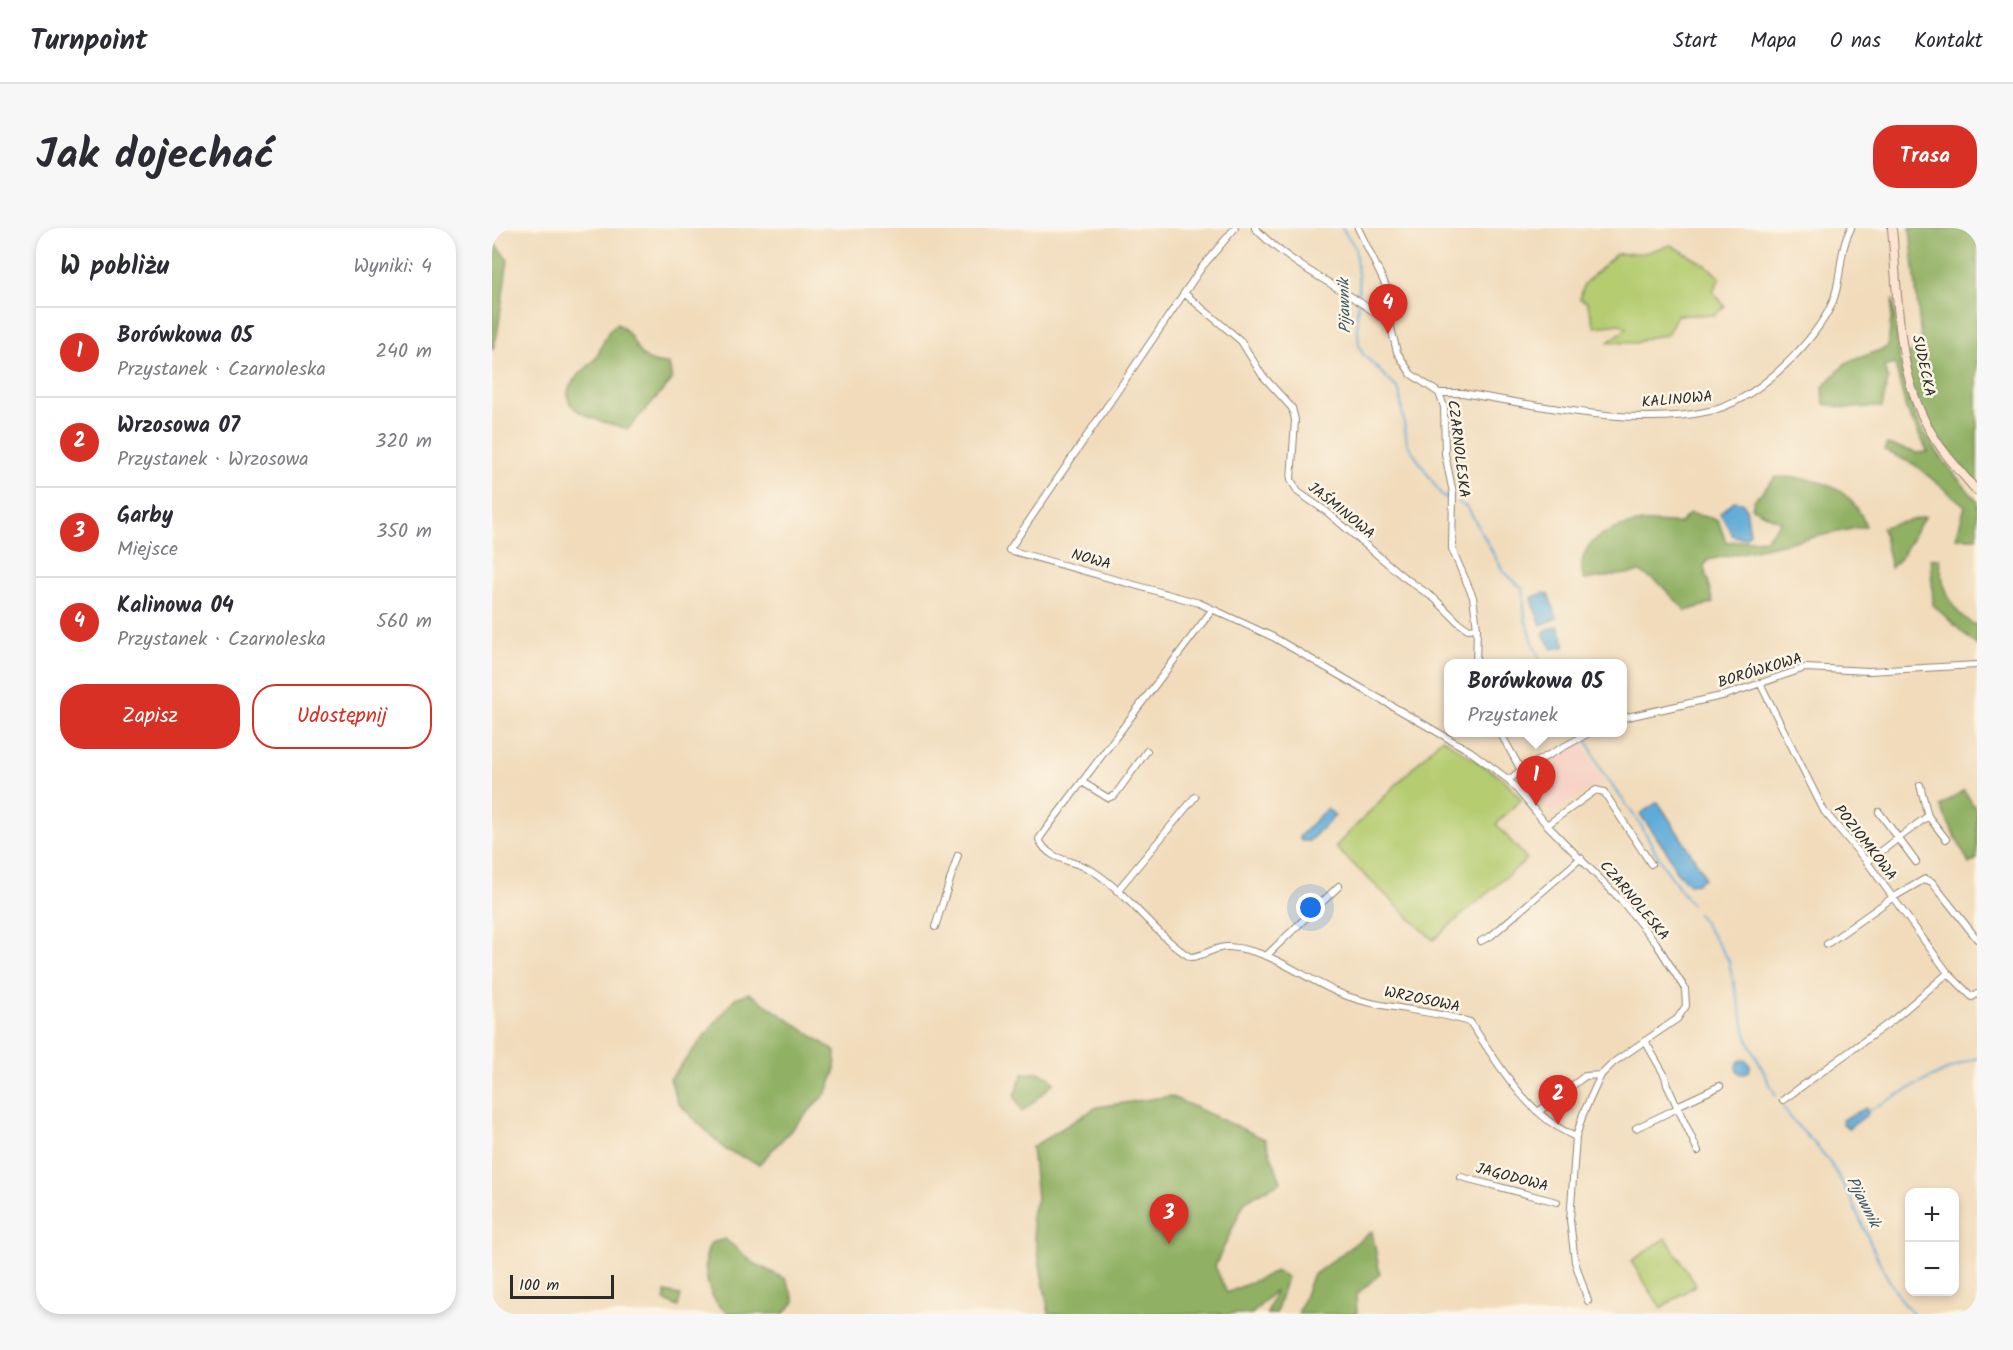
<!DOCTYPE html>
<html lang="pl">
<head>
<meta charset="utf-8">
<style>
  body { margin:0; font-family:Kalam,sans-serif; background:#f7f7f7; color:#2b2b33 }
  .controls { position:absolute; right:18px; bottom:18px; display:grid; overflow:hidden; border-radius:12px; box-shadow:0 3px 9px #0003 }
  .controls button { width:54px; height:54px; display:grid; place-items:center; padding:0; border:0; border-bottom:2px solid #e1e1e2; background:#fff; color:#2b2b33; font:30px sans-serif }
  .scale { position:absolute; left:18px; bottom:15px; width:104px; box-sizing:border-box; padding-left:6px; border:3px solid #2b2b2b; border-top:0; font-size:16px; line-height:21px; white-space:nowrap; color:#2b2b2b; -webkit-text-stroke:4px #fcf5e5; paint-order:stroke }
  .you { position:absolute; left:819px; top:680px; width:21px; height:21px; margin:-15px; border:4px solid #fff; border-radius:50%; background:#1a73e8; box-shadow:0 0 0 9px #1a73e833 }
  .badge { display:grid; place-items:center; width:39px; height:39px; border-radius:50%; background:#d93025; color:#fff; font-size:20px; font-weight:700 }
  .pin { position:absolute; translate:-50% -50px; filter:drop-shadow(0 2px 3px #0008) }
  .pin::after { content:''; position:absolute; top:32px; width:21px; height:18px; background:inherit; clip-path:polygon(0 0,100% 0,50% 100%) }
  .popup { position:absolute; left:952px; top:431px; width:183px; height:78px; box-sizing:border-box; display:grid; place-content:center; border-radius:12px; background:#fff; filter:drop-shadow(0 2px 4px #0005); font-size:20px; white-space:nowrap; color:#7c7c81 }
  .popup b { font-size:22px; color:#2b2b33 }
  .popup::after { content:''; position:absolute; left:50%; top:100%; margin-left:-12px; border:12px solid transparent; border-top-color:#fff }
  .list { margin:0; padding:0; list-style:none }
  h2 { display:flex; justify-content:space-between; align-items:center; height:78px; margin:0; padding:0 24px; font-size:26px }
  h2 small { font-size:20px; font-weight:400; color:#7c7c81 }
  .list li { display:grid; grid-template-columns:39px 1fr auto; gap:18px; align-items:center; box-sizing:border-box; height:90px; padding:0 24px; border-top:2px solid #e1e1e2 }
  .list b { display:block; font-size:22px; white-space:nowrap }
  .list p { margin:0; font-size:20px; white-space:nowrap; color:#7c7c81 }
  .list em { font-size:20px; font-style:normal; color:#7c7c81 }
  .actions { display:flex; gap:12px; padding:18px 24px }
  .actions a { flex:1; padding:14px 0; border:2px solid #d93025; border-radius:24px; text-align:center; font-size:21px; color:#d93025 }
  .actions .main { background:#d93025; color:#fff }
  .map { position:relative; flex:none; width:1485px; height:1086px; overflow:hidden; border-radius:24px }
  header { display:flex; align-items:center; gap:36px; box-sizing:border-box; height:84px; padding:0 30px; background:#fff; border-bottom:2px solid #e1e1e2 }
  header strong { font-size:28px }
  nav { display:flex; gap:33px; margin-inline-start:auto; font-size:21px }
  .intro { display:flex; align-items:center; justify-content:space-between; box-sizing:border-box; height:144px; padding:0 36px }
  h1 { margin:0; font-size:42px }
  .button { padding:15px 27px; border-radius:24px; background:#d93025; color:#fff; font-size:21px; font-weight:700 }
  main { display:flex; gap:36px; padding:0 36px }
  aside { flex:1; background:#fff; border-radius:24px; box-shadow:0 3px 9px #0003 }
  .map>svg:first-child { display:block }
</style>
</head>
<body>
<header>
<strong>Turnpoint</strong>
<nav><a>Start</a><a>Mapa</a><a>O nas</a><a>Kontakt</a></nav>
</header>
<div class="intro"><h1>Jak dojechać</h1><a class="button">Trasa</a></div>
<main>
<aside>
<h2>W pobliżu<small>Wyniki: 4</small></h2>
<ul class="list">
<li><span class="badge">1</span><div><b>Borówkowa 05</b><p>Przystanek · Czarnoleska</p></div><em>240 m</em></li>
<li><span class="badge">2</span><div><b>Wrzosowa 07</b><p>Przystanek · Wrzosowa</p></div><em>320 m</em></li>
<li><span class="badge">3</span><div><b>Garby</b><p>Miejsce</p></div><em>350 m</em></li>
<li><span class="badge">4</span><div><b>Kalinowa 04</b><p>Przystanek · Czarnoleska</p></div><em>560 m</em></li>
</ul>
<div class="actions"><a class="main">Zapisz</a><a>Udostępnij</a></div>
</aside>
<div class="map">
<svg width="1485" height="1086" viewBox="0 0 1485 1086">
  <rect width="100%" height="100%" fill="#fcf5e5"/>
  <filter id="ink" filterUnits="userSpaceOnUse"><feTurbulence type="fractalNoise" baseFrequency=".0167" numOctaves="2"/><feDisplacementMap in="SourceGraphic" scale="12" xChannelSelector="R" yChannelSelector="G"/><feConvolveMatrix kernelMatrix="1 2 1 2 8 2 1 2 1" color-interpolation-filters="sRGB"/></filter>
  <filter id="wash" filterUnits="userSpaceOnUse"><feTurbulence type="fractalNoise" baseFrequency=".008" numOctaves="4" result="noise"/><feDisplacementMap in="SourceGraphic" scale="24" xChannelSelector="R" yChannelSelector="G"/><feGaussianBlur stdDeviation="1.35" result="paint"/><feColorMatrix in="noise" values="0 0 0 0 0 0 0 0 0 0 0 0 0 0 0 0 0 1.4 0 .05"/><feComposite in="paint" operator="in"/></filter>
  <g filter="url(#wash)">
    <rect width="100%" height="100%" fill="#f1dbbb"/>
    <path fill="#f7d1c6" d="M 1090,516 L 1112,554 L 1059,584 L 1029,547 L 1045,542 Z"/>
    <path fill="#b5cc71" stroke="#707c4e" stroke-width="1.5" d="M 1179,17 L 1214,37 L 1228,50 L 1221,64 L 1233,78 L 1223,87 L 1185,87 L 1175,107 L 1158,109 L 1144,115 L 1116,114 L 1135,100 L 1128,96 L 1103,99 L 1095,74 L 1088,71 L 1092,56 L 1124,26 L 1152,25 Z
      M 950,510 L 1014,553 L 1029,572 L 1004,596 L 1035,631 L 941,712 L 843,619 Z
      M 1174,1010 L 1204,1057 L 1169,1080 L 1139,1033 Z"/>
    <path fill="#90b063" stroke="#5e6e47" stroke-width="1.5" d="M 1418,0 L 1485,0 L 1485,256 L 1440,202 L 1417,151 L 1416,126 L 1430,121 Z
      M 0,13 L 16,31 L 5,108 L 0,123 Z
      M 1401,71 C 1405,106 1406,144 1419,177 C 1433,213 1460,244 1485,273 L 1485,310 L 1464,310 L 1473,278 L 1423,237 L 1392,222 L 1395,216 L 1426,225 L 1436,224 L 1414,181 L 1403,136 L 1392,139 L 1396,152 L 1390,179 L 1354,180 L 1332,176 L 1331,159 L 1354,135 L 1396,119 Z
      M 125,96 C 151,110 136,135 177,136 L 180,152 L 136,201 C 116,195 58,185 81,153 C 87,145 97,139 104,130 C 111,119 113,102 125,96 Z
      M 1284,249 C 1325,249 1359,257 1374,298 L 1216,332 L 1212,338 L 1221,375 L 1194,383 L 1166,354 L 1148,344 L 1092,352 C 1081,316 1114,301 1145,295 C 1158,292 1174,296 1188,295 L 1198,285 L 1226,292 L 1234,314 L 1274,311 L 1289,294 L 1260,280 L 1262,272 Z
      M 1433,289 C 1420,306 1415,326 1399,340 L 1390,299 Z
      M 1439,331 L 1448,331 C 1450,358 1458,386 1485,398 L 1485,418 L 1441,377 Z
      M 1472,562 L 1485,583 L 1485,631 L 1477,636 L 1448,578 Z
      M 257,765 L 344,824 L 343,844 L 335,864 L 267,936 L 234,922 L 186,875 L 178,851 L 243,770 Z
      M 546,844 L 556,848 L 562,855 L 530,884 L 522,867 L 531,846 Z
      M 678,868 L 773,911 L 789,954 L 753,973 L 723,1038 L 735,1065 L 784,1043 L 795,1049 L 784,1086 L 775,1086 L 783,1062 L 760,1086 L 557,1086 L 539,988 L 545,971 L 540,919 L 605,879 Z
      M 880,1003 L 888,1046 L 864,1067 L 865,1086 L 806,1086 L 820,1048 Z
      M 233,1011 L 263,1036 L 294,1051 L 303,1074 L 291,1086 C 275,1086 253,1086 238,1085 C 215,1077 207,1034 219,1015 Z
      M 173,1064 L 189,1067 L 186,1079 L 173,1073 Z"/>
    <path fill="#5fabd8" stroke="#456b82" stroke-width="1.5" d="M 1242,273 L 1250,274 L 1254,280 L 1258,305 L 1253,310 L 1241,308 L 1228,285 Z
      M 1052,365 L 1056,366 L 1065,390 L 1049,397 L 1040,375 L 1041,369 Z
      M 1066,398 L 1073,415 L 1072,419 L 1060,421 L 1051,406 L 1053,402 Z
      M 1166,574 L 1211,644 L 1212,650 L 1205,655 L 1197,656 L 1184,643 L 1175,624 L 1148,586 Z
      M 835,580 L 843,588 L 817,613 L 809,613 L 807,609 Z
      M1244 839a7 7 0 1 1 14 0a7 7 0 1 1-14 0Z
      M 1374,880 L 1376,886 L 1357,900 L 1351,896 L 1350,892 Z"/>
    <g fill="none" stroke-linecap="round" stroke-linejoin="round">
      <path stroke="#5fabd8" stroke-width="2" d="M 850,0 L 863,19 L 867,57 L 865,89 L 867,118 L 871,126 L 907,162 L 915,215 L 950,268 L 957,271
        M 966,274 L 976,280 L 1011,343 L 1031,361 L 1033,391 L 1049,436
        M 1095,512 L 1109,542 L 1149,597 L 1171,637 L 1199,676
        M 1206,686 L 1236,731 L 1256,813 L 1284,868
        M 1291,879 C 1303,899 1323,913 1336,932 C 1370,980 1382,1043 1421,1086
        M 1376,883 C 1412,864 1447,843 1485,830"/>
    </g>
  </g>
  <g filter="url(#ink)">
    <g fill="none" stroke-linecap="round" stroke-linejoin="round">
      <defs>
        <path id="street" d="M 743,0 L 710,39 L 517,322 L 707,375 L 781,409 L 978,523 L 1017,552 L 1055,597 L 1129,672 L 1164,715 L 1193,761 L 1194,778 L 1185,791 L 1122,834 L 1109,847 L 1091,886 L 1084,909 L 1078,992 L 1083,1034 L 1096,1073
          M 763,0 C 801,41 855,60 898,96
          M 866,0 L 894,58 L 898,96 L 905,124 L 919,146 L 947,165 L 952,179 L 953,226 L 961,265 L 960,321 L 981,369 L 985,400 L 984,436
          M 692,65 L 749,113 L 770,147 L 800,180 L 803,192 L 799,252 L 806,264 L 835,284 L 909,347 L 943,371 L 967,395 L 976,401 L 985,400
          M 947,165 L 970,165 C 1046,177 1142,200 1218,183 C 1263,173 1315,121 1337,82 C 1351,56 1345,26 1359,0
          M 720,382 L 555,600 L 547,611 C 556,634 584,632 601,643 C 637,666 662,706 698,729 C 712,729 722,718 737,719 C 781,722 813,752 852,767 C 892,782 937,781 978,794 C 1008,838 1034,887 1084,909
          M 1268,455 L 1332,583 L 1375,634 L 1456,745 L 1480,769 L 1485,766
          M 1131,490 L 1234,467 L 1313,440 L 1377,443 L 1485,437
          M 1008,504 L 1029,542
          M 1017,552 L 1029,542 L 1099,504
          M 590,554 L 616,570 L 623,567 L 655,523
          M 1387,584 L 1424,634
          M 1436,588 L 1454,611
          M 1055,597 L 1104,562 L 1112,564 L 1159,636
          M 1375,634 L 1436,588 L 1428,557
          M 625,663 L 703,569
          M 443,699 L 466,627
          M 989,713 L 999,708 L 1089,630
          M 1335,716 L 1400,670 L 1433,651 L 1440,654 L 1485,711
          M 774,728 L 847,658
          M 1153,813 L 1173,848 L 1175,857 L 1206,923
          M 1291,872 L 1401,792 L 1456,745
          M 1185,878 L 1228,858
          M 1046,884 L 1093,848 L 1109,847
          M 1144,900 L 1186,880
          M 969,949 L 1065,974"/>
        <path id="secondary" d="M 1400,0 C 1406,63 1404,141 1435,197 C 1448,222 1467,242 1485,263"/>
      </defs>
      <use href="#street" stroke="#8e8373" stroke-width="8"/>
      <use href="#secondary" stroke="#8e8373" stroke-width="10"/>
      <use href="#street" stroke="#fff" stroke-width="6"/>
      <use href="#secondary" stroke="#fde4d1" stroke-width="8"/>
    </g>
  </g>
  <g text-anchor="middle" dominant-baseline="central" stroke-width="5" stroke-linejoin="round" paint-order="stroke">
    <g font-size="15" fill="#2b2b2b" stroke="#fcf5e5">
      <text transform="translate(1431 138) rotate(78)">SUDECKA</text>
      <text transform="translate(1185 172) rotate(-5)">KALINOWA</text>
      <text transform="translate(966 221) rotate(83)">CZARNOLESKA</text>
      <text transform="translate(849 283) rotate(39)">JAŚMINOWA</text>
      <text transform="translate(599 332) rotate(16)">NOWA</text>
      <text transform="translate(1268 443) rotate(-17)">BORÓWKOWA</text>
      <text transform="translate(1373 615) rotate(52)">POZIOMKOWA</text>
      <text transform="translate(1142 673) rotate(50)">CZARNOLESKA</text>
      <text transform="translate(930 772) rotate(12)">WRZOSOWA</text>
      <text transform="translate(1020 950) rotate(15)">JAGODOWA</text>
    </g>
    <g font-size="16" font-style="italic" fill="#3d5868" stroke="#fcf5e5">
      <text transform="translate(853 78) rotate(-92)">Pijawnik</text>
      <text transform="translate(1371 974) rotate(63)">Pijawnik</text>
    </g>
  </g>
</svg>
<div class="controls">
<button>+</button>
<button>−</button>
</div>
<div class="scale">100 m</div>
<div class="you"></div>
<div class="pin badge" style="left:1044px;top:578px">1</div>
<div class="popup"><b>Borówkowa 05</b>Przystanek</div>
<div class="pin badge" style="left:1066px;top:897px">2</div>
<div class="pin badge" style="left:677px;top:1016px">3</div>
<div class="pin badge" style="left:896px;top:106px">4</div>
</div>
</main>
</body>
</html>
